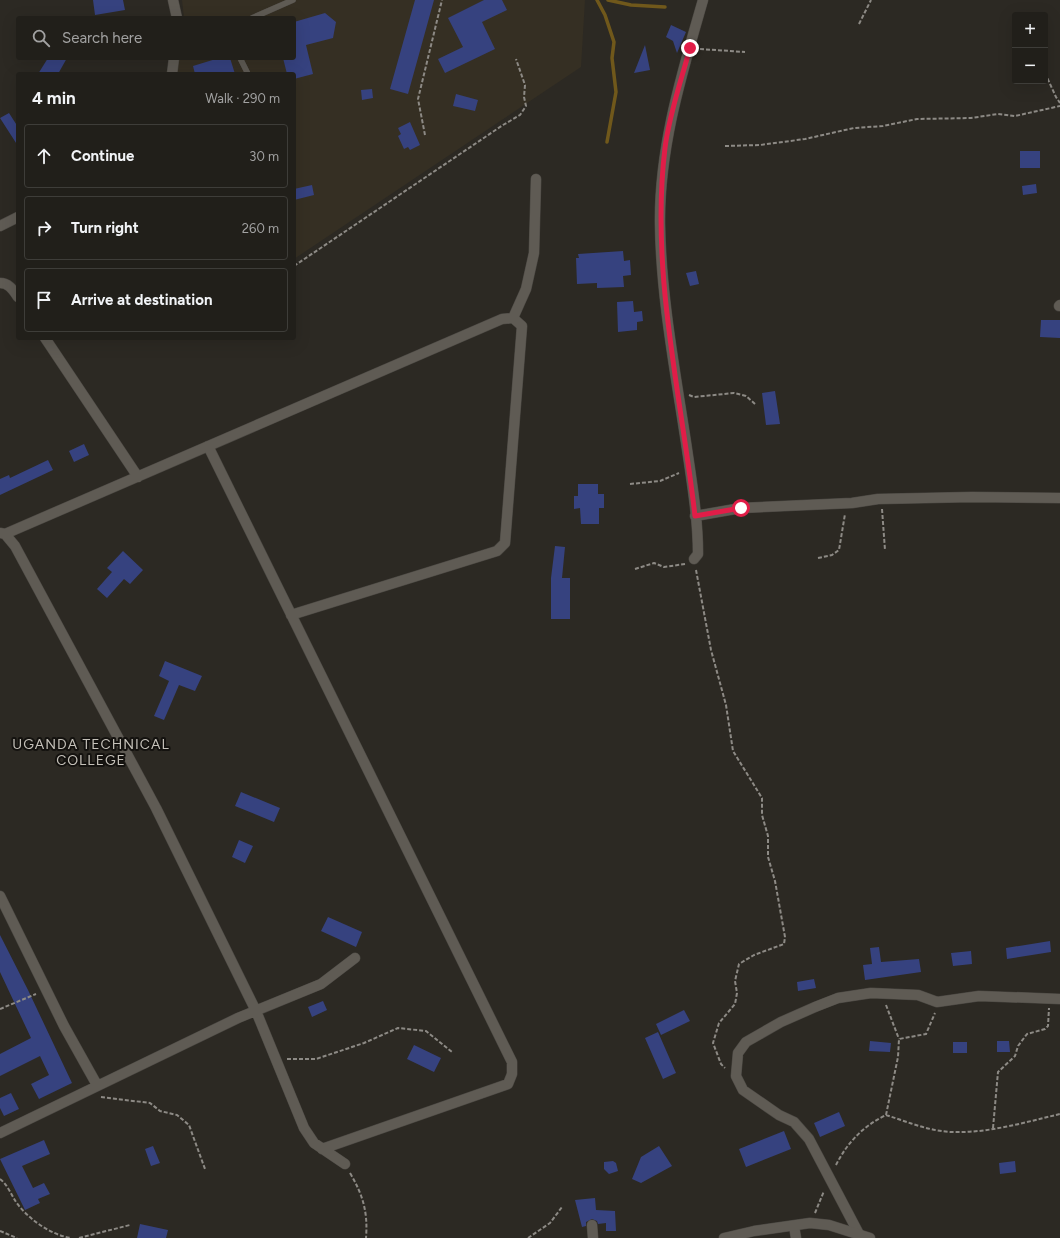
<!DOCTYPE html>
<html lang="en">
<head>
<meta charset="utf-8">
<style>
  body { margin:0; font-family:Figtree,sans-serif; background:#2d2c27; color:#f1f3f6 }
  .controls { position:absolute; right:12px; top:12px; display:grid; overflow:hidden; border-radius:4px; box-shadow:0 4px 16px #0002 }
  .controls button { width:36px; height:36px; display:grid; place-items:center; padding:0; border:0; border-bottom:1px solid #3e3d39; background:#211f1a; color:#f1f3f6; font:20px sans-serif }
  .stop { position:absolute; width:12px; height:12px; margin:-9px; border:3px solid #e11d48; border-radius:50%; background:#fff }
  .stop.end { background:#e11d48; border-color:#fff; box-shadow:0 1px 4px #0008 }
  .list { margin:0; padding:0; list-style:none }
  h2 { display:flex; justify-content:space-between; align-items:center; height:52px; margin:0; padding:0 16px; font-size:17px }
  h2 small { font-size:13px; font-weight:400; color:#a2a2a2 }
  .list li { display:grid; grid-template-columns:26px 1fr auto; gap:12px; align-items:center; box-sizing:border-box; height:64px; margin:0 8px 8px; padding:0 8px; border:1px solid #3e3d39; border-radius:4px }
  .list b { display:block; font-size:15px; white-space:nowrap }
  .list em { font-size:13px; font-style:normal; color:#a2a2a2 }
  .icon { flex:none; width:22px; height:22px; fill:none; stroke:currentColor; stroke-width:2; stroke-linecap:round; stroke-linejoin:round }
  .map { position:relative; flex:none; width:1060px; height:1238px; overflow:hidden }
  .search { position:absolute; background:#211f1a; box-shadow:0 4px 16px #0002; left:16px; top:16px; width:280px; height:44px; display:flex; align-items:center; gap:10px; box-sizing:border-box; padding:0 14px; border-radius:4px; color:#a2a2a2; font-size:15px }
  .panel { position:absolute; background:#211f1a; box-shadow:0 4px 16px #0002; left:16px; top:72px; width:280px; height:268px; border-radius:4px }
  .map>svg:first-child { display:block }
</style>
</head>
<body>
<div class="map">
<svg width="1060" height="1238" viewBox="0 0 1060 1238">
  <rect width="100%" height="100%" fill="#2c2923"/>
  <path fill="#352f23" d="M 182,0 L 585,0 L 581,67 L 294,259 L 294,74 L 172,74 L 180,58 L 294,58 L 294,18 L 184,18 Z"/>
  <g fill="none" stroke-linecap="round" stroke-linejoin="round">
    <path stroke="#70581b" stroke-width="3.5" d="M 597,0 L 605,15 L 614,42 L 612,58 L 616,92 L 607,142
      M 608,0 L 631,5 L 665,7"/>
  </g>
  <path fill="#36427f" d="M 93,0 L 123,0 L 125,10 L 95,15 Z
    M 415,0 L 434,0 L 408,94 L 390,89 Z
    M 484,0 L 502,0 L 507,10 L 482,22 L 495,49 L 445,73 L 438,59 L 463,47 L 448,18 Z
    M 325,13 L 336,22 L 333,38 L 306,45 L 313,74 L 294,79 L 294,74 L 287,74 L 283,58 L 294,58 L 294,22 Z
    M 671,25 L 686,32 L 677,53 L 673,41 L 666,37 Z
    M 645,45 L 650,70 L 634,73 Z
    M 48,58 L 67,58 L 58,74 L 38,74 Z
    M 219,58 L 230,58 L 235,74 L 195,74 L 193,66 Z
    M 372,89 L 373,98 L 362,100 L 361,90 Z
    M 456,94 L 478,100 L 475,111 L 453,106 Z
    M 9,113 L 18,127 L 18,146 L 0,118 Z
    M 410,122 L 420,145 L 410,150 L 408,147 L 404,149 L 398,136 L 401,134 L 398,128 Z
    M 1020,151 L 1040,151 L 1040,168 L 1020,168 Z
    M 1036,184 L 1037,193 L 1023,195 L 1022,186 Z
    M 312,185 L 314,195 L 294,200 L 294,189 Z
    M 623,251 L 624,261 L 630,260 L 631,275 L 623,276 L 624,287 L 597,288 L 597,283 L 577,284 L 576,258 L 579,258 L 578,254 Z
    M 696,271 L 699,284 L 690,286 L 686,273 Z
    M 633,301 L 634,312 L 642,311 L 643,321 L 637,322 L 637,330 L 618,332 L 617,302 Z
    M 1041,320 L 1060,320 L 1060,338 L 1040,337 Z
    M 775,391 L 780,424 L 766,425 L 762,393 Z
    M 84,444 L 89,455 L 74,462 L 69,451 Z
    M 48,460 L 53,470 L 0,495 L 0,479 L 9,475 L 10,478 Z
    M 578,484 L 598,484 L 598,494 L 604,494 L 604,508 L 599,508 L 599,524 L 581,524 L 580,508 L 574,509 L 574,496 L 578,496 Z
    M 555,546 L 565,547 L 562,578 L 570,578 L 570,619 L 551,619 L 551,578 Z
    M 123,551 L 143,570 L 130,584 L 124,579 L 107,598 L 97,589 L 112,572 L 107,568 Z
    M 165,661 L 202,676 L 195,691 L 179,685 L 164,720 L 154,716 L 169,681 L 159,676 Z
    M 241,792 L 280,808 L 274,822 L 235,806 Z
    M 239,840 L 253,846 L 245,863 L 232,857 Z
    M 328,917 L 362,932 L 356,947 L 321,931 Z
    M 0,935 L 28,990 L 72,1083 L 39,1099 L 31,1084 L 49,1075 L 40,1056 L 0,1076 L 0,1054 L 31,1038 L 0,972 Z
    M 1050,941 L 1051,952 L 1007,959 L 1006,948 Z
    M 879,947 L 881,962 L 919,959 L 921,972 L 865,980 L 863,965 L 872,964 L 870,948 Z
    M 971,951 L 972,964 L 953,966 L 951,953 Z
    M 814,979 L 816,988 L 798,991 L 797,982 Z
    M 323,1001 L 327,1010 L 312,1017 L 308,1007 Z
    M 684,1010 L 690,1021 L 661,1035 L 656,1024 Z
    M 658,1032 L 676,1073 L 663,1079 L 645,1038 Z
    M 870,1041 L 891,1043 L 890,1052 L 869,1051 Z
    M 997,1041 L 1009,1041 L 1010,1052 L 997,1052 Z
    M 953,1042 L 967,1042 L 967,1053 L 953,1053 Z
    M 414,1045 L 441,1058 L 434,1072 L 407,1059 Z
    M 11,1093 L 19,1109 L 4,1116 L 0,1108 L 0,1098 Z
    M 839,1112 L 845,1126 L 820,1137 L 814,1123 Z
    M 784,1131 L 791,1149 L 746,1167 L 739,1149 Z
    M 44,1140 L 50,1154 L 22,1166 L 33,1188 L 44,1183 L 50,1194 L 38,1199 L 40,1203 L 25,1210 L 0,1159 Z
    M 153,1146 L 160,1163 L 151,1166 L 145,1149 Z
    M 659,1146 L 672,1166 L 641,1183 L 632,1179 L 641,1157 Z
    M 613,1161 L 616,1163 L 618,1171 L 609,1174 L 604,1169 L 604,1162 Z
    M 1015,1161 L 1016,1172 L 1000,1174 L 999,1163 Z
    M 595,1198 L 596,1210 L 615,1211 L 616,1231 L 606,1231 L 606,1223 L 598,1224 L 597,1221 L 592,1219 L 586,1222 L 586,1226 L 582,1227 L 575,1200 Z
    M 140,1224 L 168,1230 L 166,1238 L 137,1238 Z"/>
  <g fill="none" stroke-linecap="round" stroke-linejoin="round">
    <defs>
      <path id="service" d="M 252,18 L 293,0
        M 240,58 L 248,74"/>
      <path id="minor" d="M 173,0 L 177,18
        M 172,74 L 174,58
        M 0,226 L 18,217
        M 0,283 C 9,283 13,290 18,297
        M 1059,306 L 1060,305
        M 513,318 L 526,289 L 534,253 L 536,179
        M 45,338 L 138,477
        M 208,446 L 512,1062 L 512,1074 L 508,1084 L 322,1149
        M 695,516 L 741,508 L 852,503 L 878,499 L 972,497 L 1060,498
        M 0,533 L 5,534 L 15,546 L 156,808 L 256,1011 L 304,1128 L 314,1143 L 345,1164
        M 5,534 L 502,319 L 513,318 L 522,326 L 505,543 L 497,551 L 291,615
        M 694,559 L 698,554 C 698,519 692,483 687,449 C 676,375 661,299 660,224 C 659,147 682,73 703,0
        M 0,896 L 64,1026 L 97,1085
        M 0,1133 L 238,1018 L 321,984 L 355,958
        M 592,1225 L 593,1238
        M 794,1226 L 796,1238
        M 859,1234 L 809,1139 L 794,1122 L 779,1115 L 743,1090 L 736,1076 L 738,1053 L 746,1042 L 781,1022 L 815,1007 L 838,998 L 871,993 L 918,995 L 937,1002 L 979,996 L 1060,999"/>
      <path id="tertiary" d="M 724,1238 L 754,1231 L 810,1223 L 829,1225 L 870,1238"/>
    </defs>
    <use href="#service" stroke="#4a4742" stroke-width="6"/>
    <use href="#minor" stroke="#4a4742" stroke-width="11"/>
    <use href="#tertiary" stroke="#4a4742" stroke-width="11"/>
    <path stroke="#8d8a85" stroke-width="2" stroke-dasharray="4 2" stroke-linecap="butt" d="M 859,24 L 871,0
      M 700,49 L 745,52
      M 1045,73 L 1056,97 L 1060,103
      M 425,135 L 418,99 L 442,0
      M 725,146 L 760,145 L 805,139 L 854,128 L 883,126 L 917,119 L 971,118 L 998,114 L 1015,116 L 1060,106
      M 294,266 L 503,125 L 520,115 L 526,106 L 524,97 L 525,85 L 516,59
      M 689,395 L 694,397 L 734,393 L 746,396 L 755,404
      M 630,484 L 660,481 L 679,473
      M 882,509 L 885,550
      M 818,558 L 832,555 L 839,550 L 845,514
      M 635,569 L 654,563 L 664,567 L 685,564
      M 696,570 L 711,650 L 726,705 L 733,751 L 762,798 L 762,815 L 768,836 L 768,857 L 775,881 L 785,937 L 784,944 L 754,955 L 739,964 L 735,981 L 737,993 L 735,1004 L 719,1023 L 713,1043 L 721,1064 L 725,1068
      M 886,1005 L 899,1039
      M 0,1009 L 36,994
      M 287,1059 L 316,1059 L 364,1043 L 398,1028 L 426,1031 L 452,1052
      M 101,1097 L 150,1103 L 160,1111 L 177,1115 L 189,1125 L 205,1169
      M 886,1115 L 898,1057 L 899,1039 L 926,1034 L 935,1013
      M 993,1128 L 998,1072 L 1015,1056 L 1018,1046 L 1027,1034 L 1045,1029 L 1048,1026 L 1049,1008
      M 836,1165 C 847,1143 863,1126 886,1115 C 908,1122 931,1132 954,1132 C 990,1133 1026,1122 1060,1114
      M 350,1173 C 363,1195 368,1212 366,1238
      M 0,1179 C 7,1184 11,1194 16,1202 C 28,1219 51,1235 71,1238
      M 815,1213 L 824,1191
      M 0,1231 L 17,1238
      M 79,1238 L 130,1225
      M 528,1238 L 550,1223 L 562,1207"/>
    <use href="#service" stroke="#5f5b54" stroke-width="5.5"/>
    <use href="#minor" stroke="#5f5b54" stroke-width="10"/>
    <use href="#tertiary" stroke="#5f5b54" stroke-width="10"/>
  </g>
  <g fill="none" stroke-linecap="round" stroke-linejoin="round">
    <path stroke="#e11d48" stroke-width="5" d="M 690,48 C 681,81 669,115 665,148 C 650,271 681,394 695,516 L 741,508"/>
  </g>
  <g text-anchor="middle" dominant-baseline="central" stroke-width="4" stroke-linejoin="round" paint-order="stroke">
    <g font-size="14" letter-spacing="1" fill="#c5c1b9" stroke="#14120f">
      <text x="91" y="744">UGANDA TECHNICAL<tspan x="91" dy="16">COLLEGE</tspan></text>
    </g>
  </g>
</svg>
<div class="controls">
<button>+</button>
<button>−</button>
</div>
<div class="stop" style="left:741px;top:508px"></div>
<div class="stop end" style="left:690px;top:48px"></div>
<div class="search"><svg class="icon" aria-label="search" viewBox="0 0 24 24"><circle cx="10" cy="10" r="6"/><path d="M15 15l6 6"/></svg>Search here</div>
<section class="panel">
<h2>4 min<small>Walk · 290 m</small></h2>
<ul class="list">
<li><svg class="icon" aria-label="ahead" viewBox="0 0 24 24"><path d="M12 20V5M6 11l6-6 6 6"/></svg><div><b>Continue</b></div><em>30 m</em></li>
<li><svg class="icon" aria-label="right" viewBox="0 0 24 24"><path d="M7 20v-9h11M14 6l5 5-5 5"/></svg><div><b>Turn right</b></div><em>260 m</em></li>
<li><svg class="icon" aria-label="arrive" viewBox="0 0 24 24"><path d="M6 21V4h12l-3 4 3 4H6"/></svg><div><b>Arrive at destination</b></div></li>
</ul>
</section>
</div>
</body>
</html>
